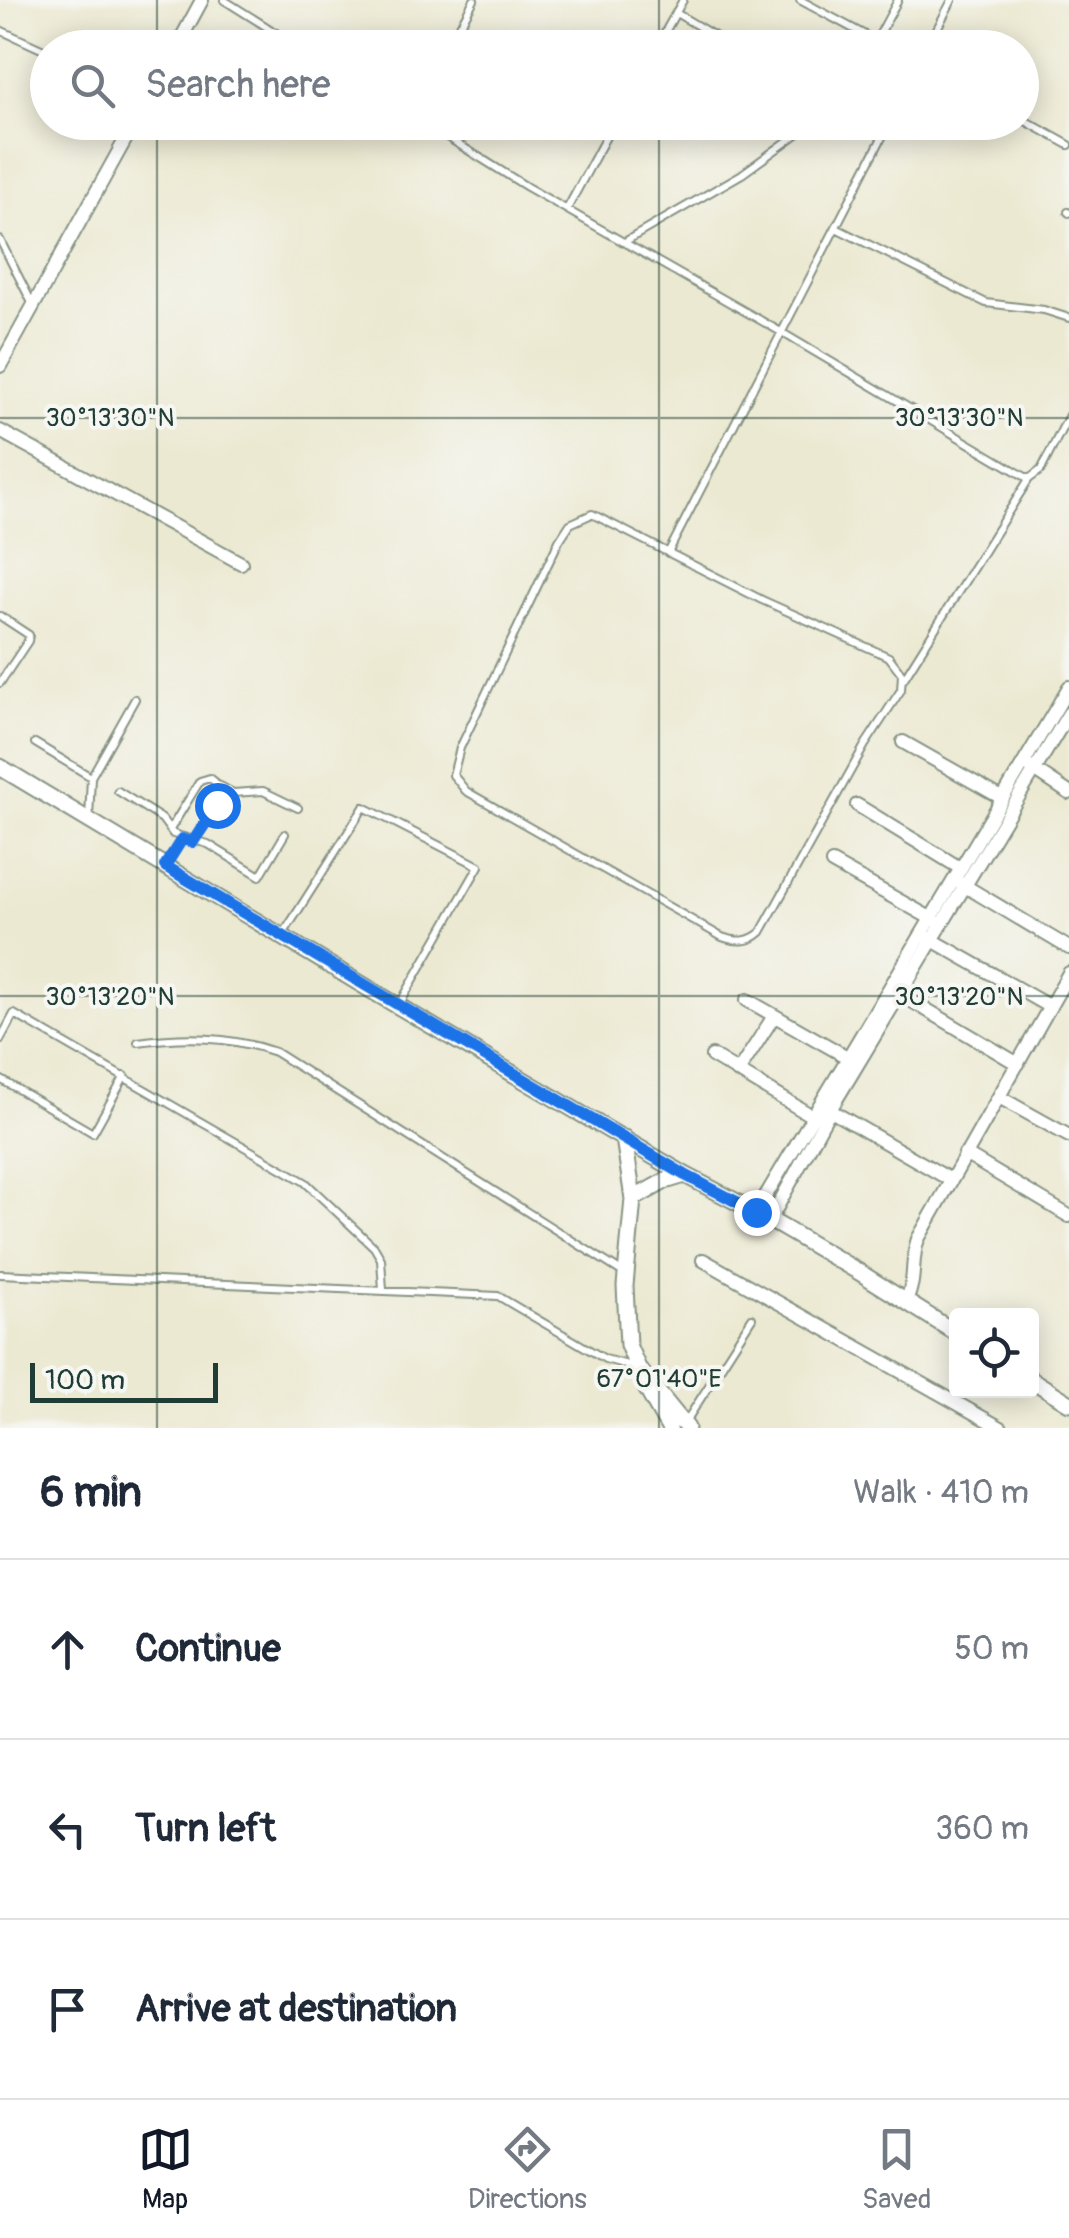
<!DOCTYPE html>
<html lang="en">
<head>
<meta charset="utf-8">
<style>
  body { margin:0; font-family:Pangolin,sans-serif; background:#f2f2f3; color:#1f2937 }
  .controls { position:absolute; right:30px; bottom:30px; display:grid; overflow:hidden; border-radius:10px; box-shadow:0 5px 25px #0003 }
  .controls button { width:90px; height:90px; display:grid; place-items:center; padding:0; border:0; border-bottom:2px solid #e0e1e3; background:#fff; color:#1f2937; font:50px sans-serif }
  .scale { position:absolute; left:30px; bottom:25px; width:188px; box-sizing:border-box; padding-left:10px; border:5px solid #1f3d34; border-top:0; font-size:28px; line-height:35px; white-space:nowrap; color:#1f3d34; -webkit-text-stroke:8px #f6f6f2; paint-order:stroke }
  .stop { position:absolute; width:30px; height:30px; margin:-22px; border:8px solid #1a73e8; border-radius:50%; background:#fff }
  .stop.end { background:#1a73e8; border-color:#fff; box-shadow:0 2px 10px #0008 }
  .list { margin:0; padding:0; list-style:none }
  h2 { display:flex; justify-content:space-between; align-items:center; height:130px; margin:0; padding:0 40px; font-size:42px }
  h2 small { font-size:32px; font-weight:400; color:#747a83 }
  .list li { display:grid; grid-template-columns:65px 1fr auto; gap:30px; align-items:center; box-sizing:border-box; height:180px; padding:0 40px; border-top:2px solid #e0e1e3 }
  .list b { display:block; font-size:38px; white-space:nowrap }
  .list em { font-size:32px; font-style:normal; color:#747a83 }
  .icon { flex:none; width:55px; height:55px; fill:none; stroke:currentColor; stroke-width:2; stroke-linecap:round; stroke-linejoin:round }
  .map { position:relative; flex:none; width:1069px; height:1428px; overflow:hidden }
  .search { position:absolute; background:#fff; box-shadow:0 5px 25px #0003; left:30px; right:30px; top:30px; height:110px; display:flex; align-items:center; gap:25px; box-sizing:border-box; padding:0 35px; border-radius:55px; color:#747a83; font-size:38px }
  .sheet { height:670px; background:#fff }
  nav { display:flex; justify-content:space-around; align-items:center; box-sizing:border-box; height:140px; border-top:2px solid #e0e1e3; background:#fff; font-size:28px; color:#747a83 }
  nav a { display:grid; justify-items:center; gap:5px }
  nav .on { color:#111827 }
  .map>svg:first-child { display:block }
</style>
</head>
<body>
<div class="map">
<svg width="1069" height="1428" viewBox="0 0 1069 1428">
  <rect width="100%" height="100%" fill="#f6f6f2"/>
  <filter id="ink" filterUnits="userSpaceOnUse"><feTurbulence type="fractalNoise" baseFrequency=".01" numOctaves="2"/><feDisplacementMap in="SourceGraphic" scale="20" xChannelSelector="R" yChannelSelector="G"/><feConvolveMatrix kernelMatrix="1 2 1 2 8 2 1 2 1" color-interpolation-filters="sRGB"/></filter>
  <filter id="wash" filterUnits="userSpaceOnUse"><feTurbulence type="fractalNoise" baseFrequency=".0048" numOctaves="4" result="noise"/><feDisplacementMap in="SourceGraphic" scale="40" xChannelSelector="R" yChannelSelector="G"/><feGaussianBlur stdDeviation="2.25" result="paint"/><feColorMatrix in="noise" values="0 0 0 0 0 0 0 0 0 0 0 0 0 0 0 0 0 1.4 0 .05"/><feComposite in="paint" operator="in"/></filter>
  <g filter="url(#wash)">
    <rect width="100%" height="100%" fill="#ece9d2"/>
  </g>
  <g filter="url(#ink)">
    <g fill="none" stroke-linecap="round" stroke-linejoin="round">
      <defs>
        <path id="service" d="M 224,0 L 300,48
          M 800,0 L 889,48
          M 676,13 L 735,48
          M 0,30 L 48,52
          M 876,41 L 898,0
          M 448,48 L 474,0
          M 656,48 L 683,0
          M 927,48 L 952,0
          M 1022,119 L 1069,145
          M 423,122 L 527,187 L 781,332 L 1029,479 L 1041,470 L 1069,415
          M 567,209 L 614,122
          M 1068,212 L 1069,213
          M 836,228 L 986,303 L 1044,310 L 1069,318
          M 0,240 L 33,305
          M 626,241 L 742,174 L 800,132 L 807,122
          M 592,514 L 762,600 L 889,657 L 902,674 L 901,690 L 865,745 L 761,932 C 749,943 737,942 722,937 L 466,791 L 453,775 L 460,748 L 559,541 L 570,524 Z
          M 668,553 L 890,122
          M 0,616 L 29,635 L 28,641 L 0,683
          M 903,680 L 1029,479
          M 35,743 L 91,777
          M 220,786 L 233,793 L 263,791 L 298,808
          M 118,791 L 162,819 L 173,834 L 208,844 L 260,876 L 285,834
          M 89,819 L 91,777 L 135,699
          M 171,828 L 200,781 L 210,778 C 235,794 204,824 193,842
          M 166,865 L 182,839
          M 282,936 L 364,807 L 479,866 L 399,1005
          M 0,1040 L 14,1014 L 305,1182 L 374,1247 L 381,1259 L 383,1290
          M 138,1042 C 185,1036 230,1036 275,1052 L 625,1274
          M 0,1079 L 93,1133 L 125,1076
          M 0,1274 L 498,1296 L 605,1359 L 635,1367
          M 685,1423 L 752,1318"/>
        <path id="minor" d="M 176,48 L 202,0
          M 0,366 L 135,122
          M 0,431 L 241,563
          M 903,742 L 1002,798
          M 1030,767 L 1069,793
          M 857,805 L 960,868
          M 832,863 L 934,920
          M 960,883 L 1069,948
          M 927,937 L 1050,1007
          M 895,991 L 1018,1064
          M 747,1000 L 847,1057
          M 712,1056 L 812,1116
          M 738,1072 L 774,1016
          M 999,1097 L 1069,1136
          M 826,1108 L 949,1179
          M 965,1154 L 1069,1216
          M 756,1212 L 1069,687
          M 770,1220 L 830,1110 L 1069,713
          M 703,1260 L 1001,1428
          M 906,1301 C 917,1278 910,1261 918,1239 L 1069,973"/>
        <path id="tertiary" d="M 0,767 L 376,993 L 685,1175 L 756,1212 L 859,1272 L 956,1333
          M 624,1138 L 633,1199 L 625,1286 L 628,1345 L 638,1368 L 687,1428
          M 633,1199 L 665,1181 L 685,1175
          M 1032,1380 L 1069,1403
          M 645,1386 L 669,1428"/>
      </defs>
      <use href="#service" stroke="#869383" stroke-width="10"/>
      <use href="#minor" stroke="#869383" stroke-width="16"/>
      <use href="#tertiary" stroke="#869383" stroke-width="19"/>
      <use href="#service" stroke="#fff" stroke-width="6"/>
      <use href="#minor" stroke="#fff" stroke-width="12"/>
      <use href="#tertiary" stroke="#fff" stroke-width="15"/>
    </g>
  </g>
  <g fill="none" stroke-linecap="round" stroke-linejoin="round" filter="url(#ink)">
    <path stroke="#1a73e8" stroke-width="12" d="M 217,805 L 193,842 L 182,839 L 165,866 L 685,1175 L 756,1212"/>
  </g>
  <path fill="none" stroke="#1f3d34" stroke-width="2.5" stroke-opacity="0.45" d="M 157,0 L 157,48M 659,0 L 659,48M 157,122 L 157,1428M 659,122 L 659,1428M 0,418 L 1069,418M 0,996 L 1069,996"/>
  <g font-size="25" text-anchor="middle" fill="#1f3d34" stroke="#f6f6f2" stroke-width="8" stroke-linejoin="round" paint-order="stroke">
    <text x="110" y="426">30°13'30"N</text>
    <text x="959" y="426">30°13'30"N</text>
    <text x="110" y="1005">30°13'20"N</text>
    <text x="959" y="1005">30°13'20"N</text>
    <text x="659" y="1387">67°01'40"E</text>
  </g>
</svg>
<div class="controls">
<button><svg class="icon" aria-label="locate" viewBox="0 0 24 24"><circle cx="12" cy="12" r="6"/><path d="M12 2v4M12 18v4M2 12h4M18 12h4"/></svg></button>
</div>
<div class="scale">100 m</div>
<div class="stop" style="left:217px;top:805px"></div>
<div class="stop end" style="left:756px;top:1212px"></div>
<div class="search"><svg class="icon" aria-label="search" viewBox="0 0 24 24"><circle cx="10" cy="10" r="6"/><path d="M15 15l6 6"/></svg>Search here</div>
</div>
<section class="sheet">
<h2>6 min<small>Walk · 410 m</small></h2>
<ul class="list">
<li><svg class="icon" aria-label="ahead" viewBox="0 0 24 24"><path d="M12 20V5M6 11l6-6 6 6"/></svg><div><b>Continue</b></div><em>50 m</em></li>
<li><svg class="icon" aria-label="left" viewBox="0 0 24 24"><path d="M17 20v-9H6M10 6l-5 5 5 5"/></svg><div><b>Turn left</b></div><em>360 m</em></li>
<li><svg class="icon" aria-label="arrive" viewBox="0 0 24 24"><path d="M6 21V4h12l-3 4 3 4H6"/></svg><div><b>Arrive at destination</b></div></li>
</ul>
</section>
<nav>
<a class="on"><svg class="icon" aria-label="map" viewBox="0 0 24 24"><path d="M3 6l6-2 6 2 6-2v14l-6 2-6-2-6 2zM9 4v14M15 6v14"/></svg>Map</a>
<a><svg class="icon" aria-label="directions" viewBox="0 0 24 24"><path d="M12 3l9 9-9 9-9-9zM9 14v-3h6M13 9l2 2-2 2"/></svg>Directions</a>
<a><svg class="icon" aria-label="saved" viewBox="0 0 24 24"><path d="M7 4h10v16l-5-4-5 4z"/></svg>Saved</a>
</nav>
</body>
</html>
